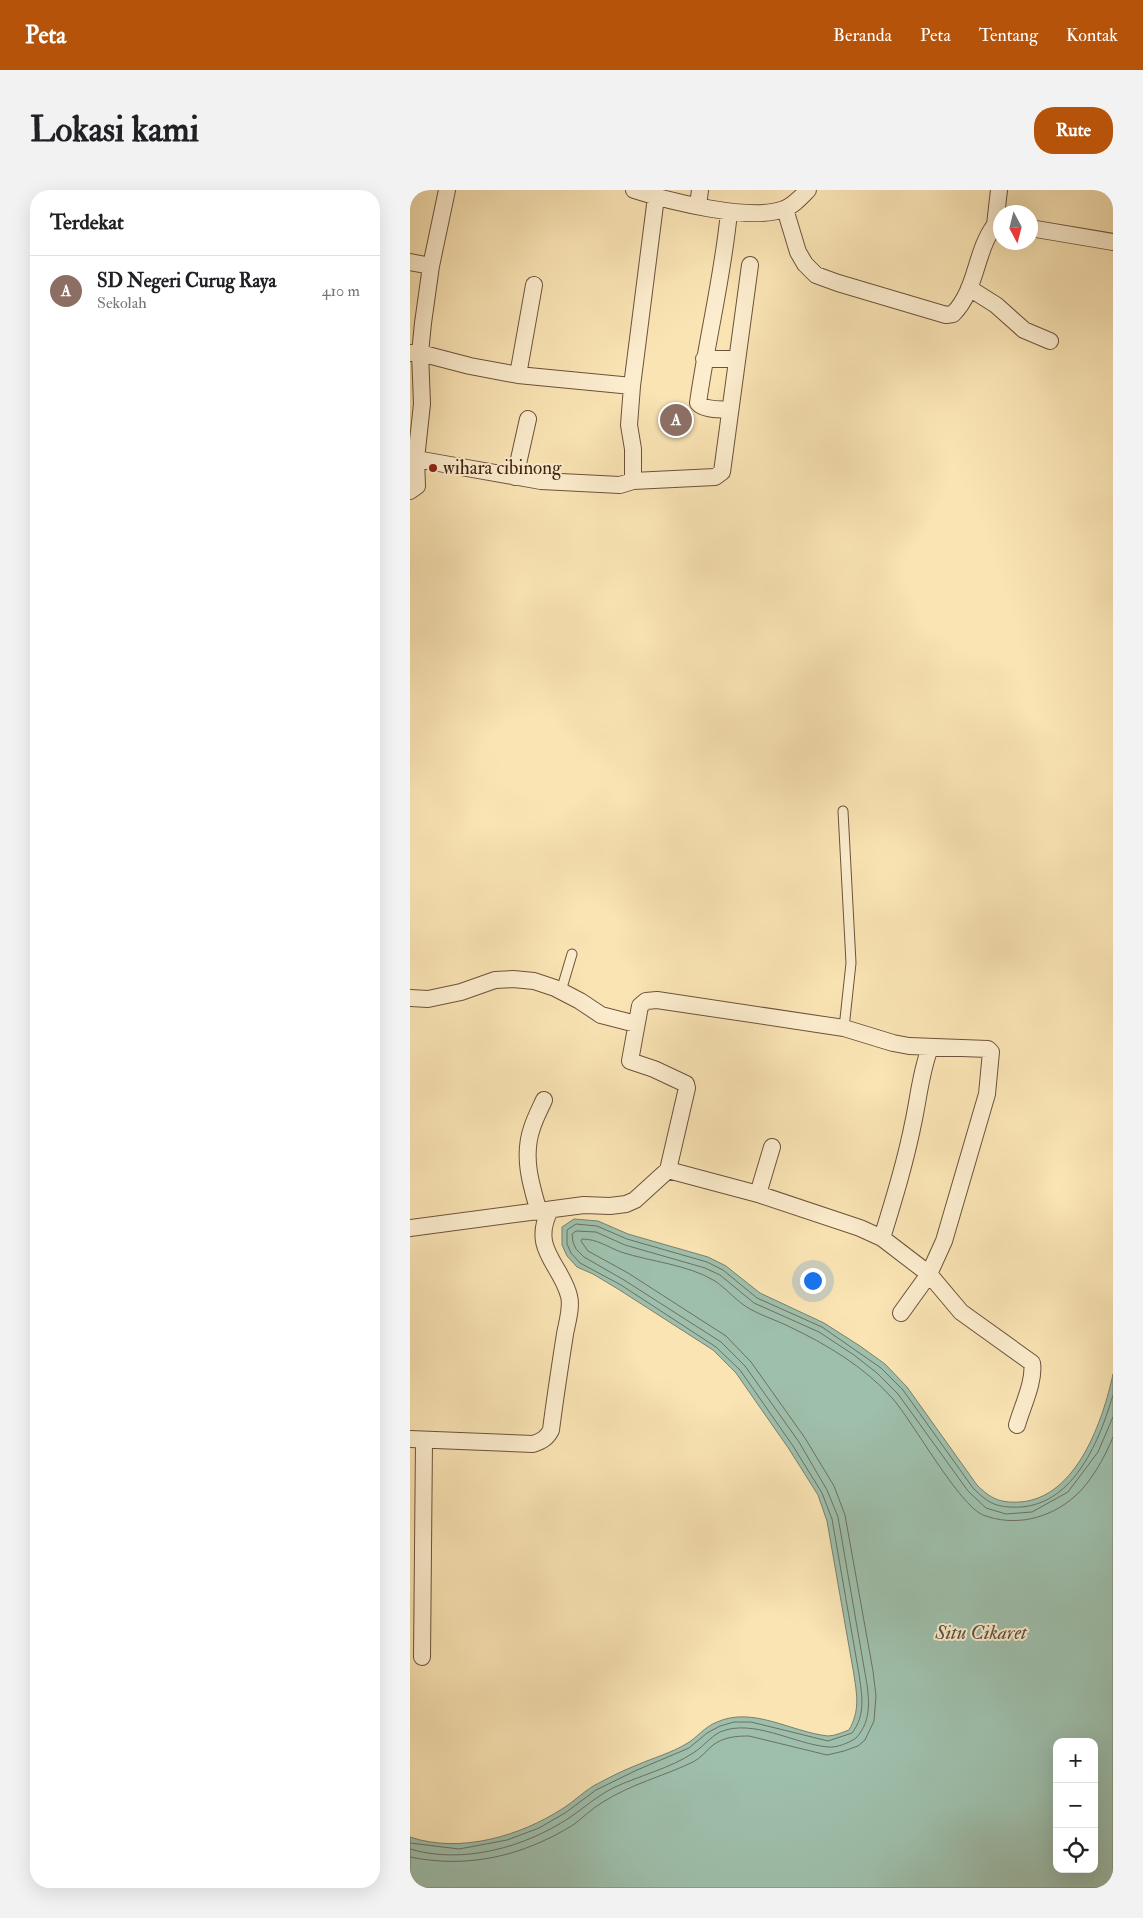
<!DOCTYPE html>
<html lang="id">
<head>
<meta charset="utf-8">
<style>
  body { margin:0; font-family:"IM FELL Double Pica",serif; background:#f2f2f2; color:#202124 }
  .controls { position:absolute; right:15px; bottom:15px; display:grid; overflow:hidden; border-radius:10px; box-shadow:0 5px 20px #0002 }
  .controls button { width:45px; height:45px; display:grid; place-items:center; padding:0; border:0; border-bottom:1px solid #e0e0e0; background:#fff; color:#202124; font:25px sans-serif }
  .compass { position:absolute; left:583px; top:15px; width:45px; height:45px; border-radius:50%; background:#fff; box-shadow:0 5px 20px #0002; rotate:173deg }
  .you { position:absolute; left:402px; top:1090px; width:18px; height:18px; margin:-12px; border:4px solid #fff; border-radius:50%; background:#1a73e8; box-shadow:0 0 0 8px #1a73e833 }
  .badge { display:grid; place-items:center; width:32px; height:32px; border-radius:50%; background:#b45309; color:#fff; font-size:16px; font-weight:700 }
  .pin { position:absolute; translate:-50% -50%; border:2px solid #fff; box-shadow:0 1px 5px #0006 }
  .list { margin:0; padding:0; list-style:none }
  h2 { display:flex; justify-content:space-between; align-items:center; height:65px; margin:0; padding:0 20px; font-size:21px }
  h2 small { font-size:16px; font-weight:400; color:#757577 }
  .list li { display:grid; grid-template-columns:32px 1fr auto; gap:15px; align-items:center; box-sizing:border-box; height:70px; padding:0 20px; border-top:1px solid #e0e0e0 }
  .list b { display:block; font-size:19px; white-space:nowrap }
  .list p { margin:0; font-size:16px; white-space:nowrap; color:#757577 }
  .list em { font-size:16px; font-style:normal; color:#757577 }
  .icon { flex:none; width:28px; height:28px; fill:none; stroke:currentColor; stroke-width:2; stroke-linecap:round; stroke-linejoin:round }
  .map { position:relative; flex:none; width:703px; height:1698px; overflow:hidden; border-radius:20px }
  header { display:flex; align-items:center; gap:30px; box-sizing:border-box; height:70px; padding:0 25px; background:#b45309; color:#fff }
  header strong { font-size:24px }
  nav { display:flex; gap:28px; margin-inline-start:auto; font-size:18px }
  .intro { display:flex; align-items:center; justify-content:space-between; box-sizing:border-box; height:120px; padding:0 30px }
  h1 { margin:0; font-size:35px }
  .button { padding:12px 22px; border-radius:20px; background:#b45309; color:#fff; font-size:18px; font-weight:700 }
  main { display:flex; gap:30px; padding:0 30px }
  aside { flex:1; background:#fff; border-radius:20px; box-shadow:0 5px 20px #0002 }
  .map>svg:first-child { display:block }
</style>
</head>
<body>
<header>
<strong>Peta</strong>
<nav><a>Beranda</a><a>Peta</a><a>Tentang</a><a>Kontak</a></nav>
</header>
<div class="intro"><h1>Lokasi kami</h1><a class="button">Rute</a></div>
<main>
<aside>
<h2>Terdekat<small></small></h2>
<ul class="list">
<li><span class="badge" style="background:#8d6e63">A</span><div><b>SD Negeri Curug Raya</b><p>Sekolah</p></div><em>410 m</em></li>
</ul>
</aside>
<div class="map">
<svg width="703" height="1698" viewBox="0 0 703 1698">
  <rect width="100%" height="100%" fill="#fae4b4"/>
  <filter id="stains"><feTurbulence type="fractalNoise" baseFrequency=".004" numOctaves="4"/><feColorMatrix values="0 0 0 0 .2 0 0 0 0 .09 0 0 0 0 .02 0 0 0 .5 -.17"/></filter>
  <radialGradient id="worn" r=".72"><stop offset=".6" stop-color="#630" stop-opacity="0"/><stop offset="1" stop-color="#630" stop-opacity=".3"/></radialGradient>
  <path fill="#9ebfac" stroke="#78806f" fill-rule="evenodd" d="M 164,1029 L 188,1031 L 218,1044 L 298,1067 L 316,1076 L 350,1103 L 414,1133 L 450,1156 L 475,1174 L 497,1197 L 567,1295 C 581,1309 590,1313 610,1312 C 667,1308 693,1230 703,1184 L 703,1698 L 0,1698 L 0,1647 C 50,1664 110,1646 152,1619 C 165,1611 176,1599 189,1593 C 202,1586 214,1580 227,1575 C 243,1568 261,1563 276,1554 C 287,1548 294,1537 307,1532 C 343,1516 381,1542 418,1546 C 425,1546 433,1542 439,1540 C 450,1520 447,1506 444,1485 L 417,1331 L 408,1305 L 379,1259 L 326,1183 L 303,1160 L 208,1099 L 183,1084 L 167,1077 L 157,1066 L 152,1055 L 152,1037 ZM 647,1552 L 684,1552 L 684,1679 L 647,1679 Z"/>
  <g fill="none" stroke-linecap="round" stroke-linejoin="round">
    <path stroke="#6e7060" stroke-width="1" d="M 0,1653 L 49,1659 L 97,1650 L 129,1638 L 155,1623 L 186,1600 L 227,1580 L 279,1558 L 297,1543 L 310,1536 L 324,1532 L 341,1532 L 418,1551 L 442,1543 C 456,1525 452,1505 449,1484 L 422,1329 L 412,1303 L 383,1256 L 330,1180 L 306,1157 L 211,1095 L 170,1073 L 161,1063 L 157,1054 L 157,1040 L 166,1034 L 187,1036 L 217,1049 L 297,1072 L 313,1080 L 347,1108 L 412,1137 L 471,1178 L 493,1200 L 563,1298 C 579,1314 587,1318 611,1317 C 665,1313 690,1249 703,1205
      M 0,1659 C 53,1675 115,1657 159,1628 C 174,1618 187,1606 203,1598 C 228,1586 261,1578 283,1563 C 293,1557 299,1548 310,1542 C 343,1528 384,1554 418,1557 C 426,1558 439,1553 446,1548 C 463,1530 459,1505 455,1483 L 428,1327 L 417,1300 L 389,1252 L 335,1176 L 311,1152 L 214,1090 L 174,1067 L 166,1059 L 163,1052 L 162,1044 L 166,1041 L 186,1042 L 215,1055 L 295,1078 L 310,1085 L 344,1113 L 409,1142 L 444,1165 L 467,1183 L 488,1204 L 558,1301 L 576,1318 L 596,1324 L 622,1322 L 658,1302 L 688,1262 L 703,1227
      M 0,1667 C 58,1679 113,1666 163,1635 C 173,1628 182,1618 193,1612 C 221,1594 254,1586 283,1572 C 291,1568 296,1561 303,1555 C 314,1547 326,1546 339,1546 L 417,1565 L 434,1561 L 448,1556 L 455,1550 L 464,1531 L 466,1506 L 463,1481 L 435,1325 L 424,1296 L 395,1248 L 341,1172 L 316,1146 L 218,1083 L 178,1061 L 171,1051 L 172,1049 C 187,1049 198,1057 211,1062 C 241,1072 277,1074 305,1091 C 317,1099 327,1112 340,1119 C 352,1126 366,1130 378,1136 C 416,1154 455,1177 483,1209 C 503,1232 549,1315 573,1325 C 604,1337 639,1329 664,1307 C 680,1294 695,1267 703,1247"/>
    <defs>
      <path id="lane" d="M 433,621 L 441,773 L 434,838
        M 151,801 L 162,764"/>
      <path id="street" d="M 224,0 C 258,11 341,32 374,19 C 383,16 391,7 398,0
        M 288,16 L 290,0
        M 375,19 L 388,62 L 395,74 L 406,85 L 428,93 L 536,125 L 543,124 C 567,100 565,61 585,35 L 590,35
        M 319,22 C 313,86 297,149 288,213 C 294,220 309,219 319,220
        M 585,35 L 589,0
        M 620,38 L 703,52
        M 0,72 L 21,76
        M 559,98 L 586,115 L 614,140 L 640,151
        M 0,163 L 10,163 L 60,176 L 108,185 L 222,196
        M 294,169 L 326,169
        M 108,185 L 124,95
        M 6,269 L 131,291 L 210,295 L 223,291 L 223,259 L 219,235 L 222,196 L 246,7
        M 105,287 L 118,229
        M 223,291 L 305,287 L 312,282 L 340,75
        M 0,301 L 7,296 L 6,269 L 12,214 L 10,163 L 13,133 L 21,76 L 37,0
        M 0,808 L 18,809 L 51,802 L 85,790 L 103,789 L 124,791 L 145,798 L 170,811 L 191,825 L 226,834
        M 258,980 L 348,1004 L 450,1038 L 472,1048 L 519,1084 L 551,1122 L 622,1173 C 625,1191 612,1217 607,1235
        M 348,1004 L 362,957
        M 129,1022 C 121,995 112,966 122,938 C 125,928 130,919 134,910
        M 0,1038 L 174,1015 L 200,1016 L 216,1014 L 225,1010 L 258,980 L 277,898 L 276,894 L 244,879 L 220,871 L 230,816 L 236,811 L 247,810 L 434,838 L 483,853 L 499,856 L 578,859 L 581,862 L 577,904 L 534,1051 L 519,1084 L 491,1123
        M 472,1048 C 484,1009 496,970 504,929 C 509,905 511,881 520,858
        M 0,1249 L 123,1254 C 132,1251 137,1248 141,1240 C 145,1208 150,1176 155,1144 C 157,1133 162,1117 159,1106 C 151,1074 120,1059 140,1020
        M 12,1467 L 14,1251"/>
    </defs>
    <use href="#lane" stroke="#6d523b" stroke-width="11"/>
    <use href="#street" stroke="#6d523b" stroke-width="18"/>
    <use href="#lane" stroke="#fcedce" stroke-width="9"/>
    <use href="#street" stroke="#fcedce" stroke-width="16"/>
  </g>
  <circle fill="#8f2418" stroke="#fcedce" stroke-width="2" cx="23" cy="278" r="5"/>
  <g text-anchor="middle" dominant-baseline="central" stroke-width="4" stroke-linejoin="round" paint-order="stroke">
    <g font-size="19" fill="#3e2113" stroke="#fcedce" text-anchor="start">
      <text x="33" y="278">wihara cibinong</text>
    </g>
    <g font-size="20" font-style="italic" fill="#5b5041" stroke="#fcedce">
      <text x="571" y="1442">Situ Cikaret</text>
    </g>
  </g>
  <rect width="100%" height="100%" filter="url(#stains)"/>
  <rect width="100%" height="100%" fill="url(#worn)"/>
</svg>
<div class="controls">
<button>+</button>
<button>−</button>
<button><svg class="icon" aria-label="locate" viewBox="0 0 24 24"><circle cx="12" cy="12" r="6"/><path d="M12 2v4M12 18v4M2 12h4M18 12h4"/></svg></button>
</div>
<svg class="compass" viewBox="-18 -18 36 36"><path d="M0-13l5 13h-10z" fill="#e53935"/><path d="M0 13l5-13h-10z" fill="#757577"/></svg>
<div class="you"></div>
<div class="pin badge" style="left:266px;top:230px;background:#8d6e63">A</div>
</div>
</main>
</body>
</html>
